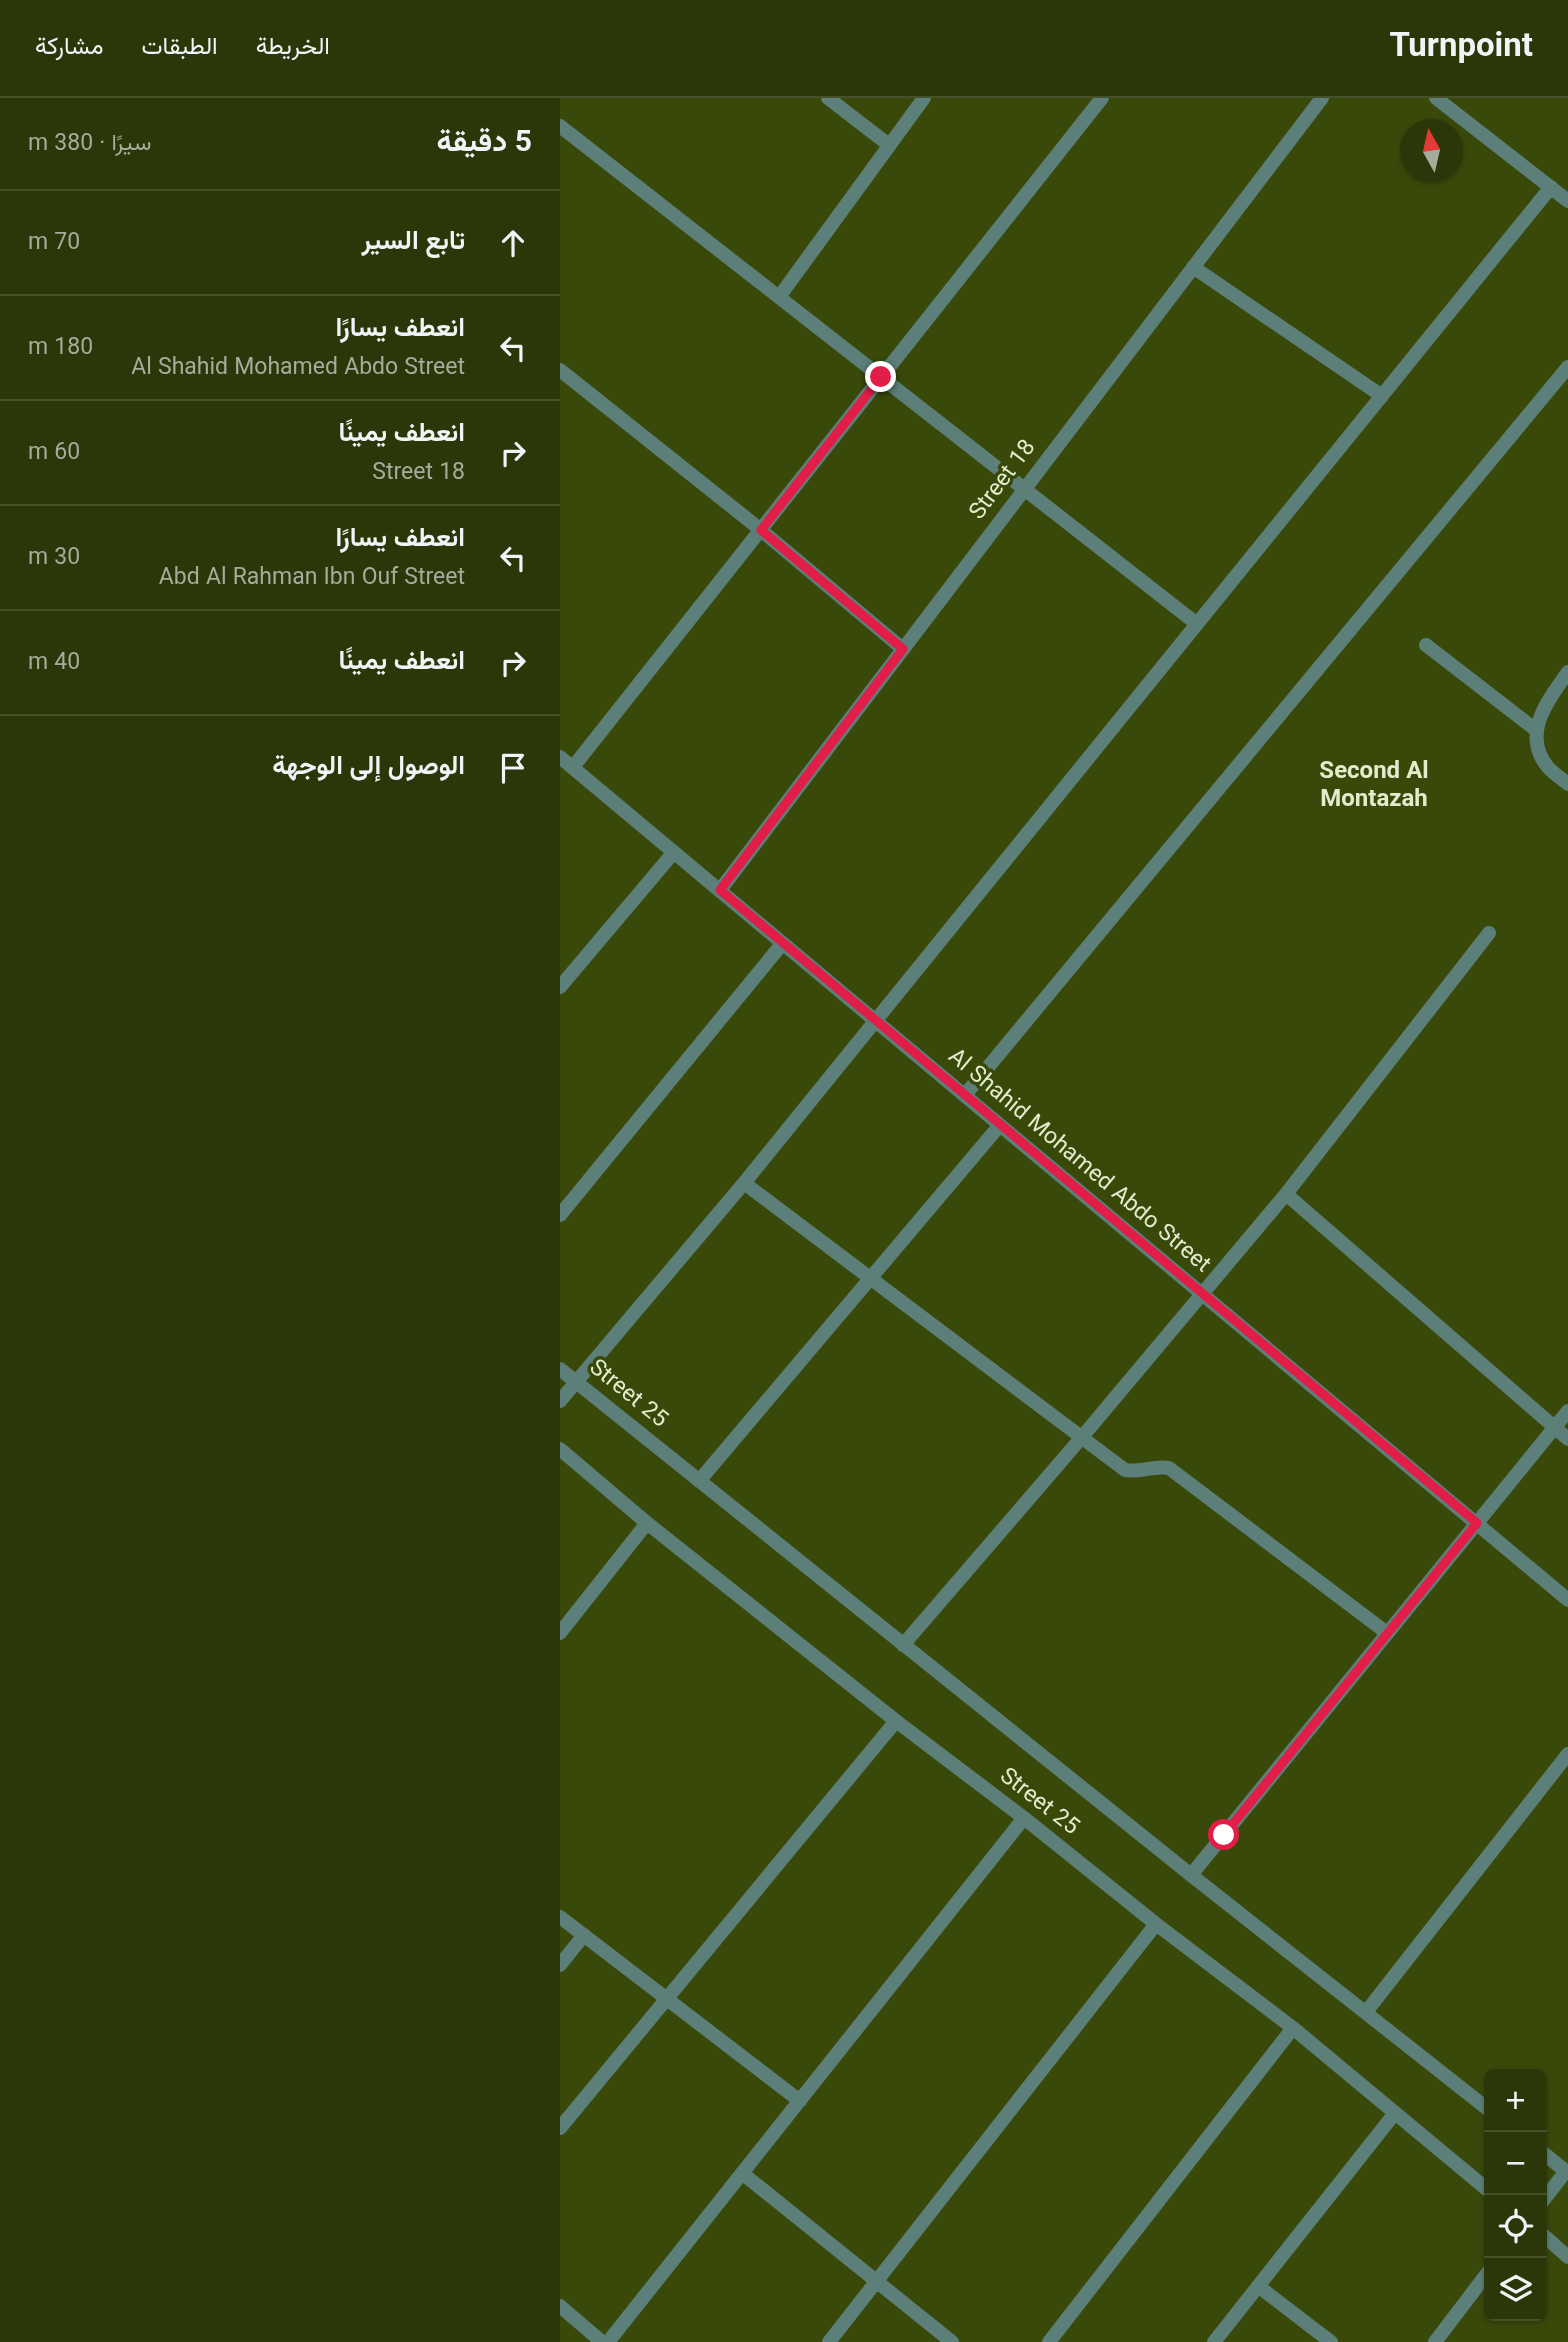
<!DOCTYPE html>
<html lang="ar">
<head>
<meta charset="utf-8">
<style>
  body { margin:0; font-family:Georgia,Vazirmatn,serif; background:#374216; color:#f1f3f6; direction:rtl }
  .controls { position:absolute; right:21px; bottom:21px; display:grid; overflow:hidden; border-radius:10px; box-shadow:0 2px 5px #0004 }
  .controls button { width:63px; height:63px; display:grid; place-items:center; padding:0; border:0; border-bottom:2px solid #475129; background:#2b3708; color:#f1f3f6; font:35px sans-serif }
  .compass { position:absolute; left:840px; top:21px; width:63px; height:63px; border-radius:50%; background:#2b3708; box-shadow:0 2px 5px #0004; rotate:352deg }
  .stop { position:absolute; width:21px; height:21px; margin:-16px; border:5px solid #e11d48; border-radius:50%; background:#fff }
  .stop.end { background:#e11d48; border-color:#fff; box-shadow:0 2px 7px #0008 }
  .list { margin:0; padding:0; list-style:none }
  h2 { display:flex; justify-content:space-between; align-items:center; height:91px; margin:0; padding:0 28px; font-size:30px }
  h2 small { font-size:23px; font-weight:400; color:#a6ac9c }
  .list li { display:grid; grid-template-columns:46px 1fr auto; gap:21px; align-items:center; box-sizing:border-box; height:105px; padding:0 28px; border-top:2px solid #475129 }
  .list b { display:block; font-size:26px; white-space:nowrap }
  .list p { margin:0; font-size:23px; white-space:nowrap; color:#a6ac9c }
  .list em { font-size:23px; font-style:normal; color:#a6ac9c }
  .icon { flex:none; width:38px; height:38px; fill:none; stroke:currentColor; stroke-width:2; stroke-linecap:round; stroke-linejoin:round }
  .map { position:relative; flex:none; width:1008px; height:2244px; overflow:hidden; direction:ltr }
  header { display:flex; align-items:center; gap:42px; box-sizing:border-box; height:98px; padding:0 35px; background:#2b3708; border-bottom:2px solid #475129 }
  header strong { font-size:33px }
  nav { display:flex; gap:38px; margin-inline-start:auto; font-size:24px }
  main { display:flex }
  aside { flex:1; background:#2b3708 }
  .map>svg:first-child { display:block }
</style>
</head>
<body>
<header>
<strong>Turnpoint</strong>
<nav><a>الخريطة</a><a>الطبقات</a><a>مشاركة</a></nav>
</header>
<main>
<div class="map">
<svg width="1008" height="2244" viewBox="0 0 1008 2244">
  <rect width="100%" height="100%" fill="#39490a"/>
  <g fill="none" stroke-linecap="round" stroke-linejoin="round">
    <path stroke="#5d7f79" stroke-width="14" d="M 268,0 L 329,47
      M 876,0 L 1008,103
      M 0,28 L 637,526
      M 633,169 L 822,298
      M 219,199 L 364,0
      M 0,272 L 201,432 L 343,551
      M 866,547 L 976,632
      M 1008,574 C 989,601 961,635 987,668 C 992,675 1001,680 1008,686
      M 0,659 L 1008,1502
      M 13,669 L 542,0
      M 160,792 L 762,0
      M 0,889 L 114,754
      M 405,997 L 1008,269
      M 184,1085 L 565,1372 C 579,1375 594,1367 609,1370 L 827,1535
      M 726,1096 L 1008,1341
      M 0,1117 L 222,846
      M 0,1271 L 631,1777 L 929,2012
      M 0,1303 L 184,1085 L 991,89
      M 0,1351 L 87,1425 L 336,1623 L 464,1720 L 596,1826 L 733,1930 L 929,2093
      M 139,1383 L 440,1027
      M 0,1535 L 87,1425
      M 343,1547 L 522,1339 L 726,1096 L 929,835
      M 631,1777 L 1008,1313
      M 0,1819 L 240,2003
      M 0,1867 L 24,1837
      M 806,1914 L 1008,1656
      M 0,2030 L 336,1623
      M 982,2054 L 1008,2075
      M 182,2075 L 392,2244
      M 982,2104 L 1006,2073
      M 982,2136 L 1008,2159
      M 698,2188 L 771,2244
      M 0,2208 L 42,2244
      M 48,2244 L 464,1720
      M 269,2244 L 596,1826
      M 489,2244 L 733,1930
      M 654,2244 L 835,2015
      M 875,2244 L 929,2173"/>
  </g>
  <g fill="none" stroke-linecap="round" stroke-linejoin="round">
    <path stroke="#e11d48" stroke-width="9" d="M 321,279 L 201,432 L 343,551 L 160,792 L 917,1425 L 664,1737"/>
  </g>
  <g text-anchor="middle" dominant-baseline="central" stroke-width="7" stroke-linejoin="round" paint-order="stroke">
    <g font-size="23" fill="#e1edcd" stroke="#39490a">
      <text transform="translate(443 382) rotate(-53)">Street 18</text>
      <text transform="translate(519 1063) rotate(40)">Al Shahid Mohamed Abdo Street</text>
      <text transform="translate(68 1296) rotate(39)">Street 25</text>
      <text transform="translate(479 1704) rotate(38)">Street 25</text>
    </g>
    <g font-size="24" font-weight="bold" fill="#e1edcd" stroke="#39490a">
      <text x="814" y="674">Second Al<tspan x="814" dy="28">Montazah</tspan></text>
    </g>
  </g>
</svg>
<div class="controls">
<button>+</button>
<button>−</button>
<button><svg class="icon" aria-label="locate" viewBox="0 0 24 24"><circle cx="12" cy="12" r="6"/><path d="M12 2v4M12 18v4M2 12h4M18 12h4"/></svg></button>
<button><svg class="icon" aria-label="layers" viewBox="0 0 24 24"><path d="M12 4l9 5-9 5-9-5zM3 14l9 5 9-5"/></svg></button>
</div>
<svg class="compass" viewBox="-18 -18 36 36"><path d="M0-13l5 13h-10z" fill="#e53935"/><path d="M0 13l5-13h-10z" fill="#a6ac9c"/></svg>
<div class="stop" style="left:664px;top:1737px"></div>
<div class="stop end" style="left:321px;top:279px"></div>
</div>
<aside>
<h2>5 دقيقة<small>سيرًا · 380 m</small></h2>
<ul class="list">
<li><svg class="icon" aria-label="ahead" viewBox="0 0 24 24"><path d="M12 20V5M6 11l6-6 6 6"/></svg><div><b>تابع السير</b></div><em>70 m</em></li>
<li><svg class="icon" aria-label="left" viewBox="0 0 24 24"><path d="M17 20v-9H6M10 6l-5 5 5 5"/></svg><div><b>انعطف يسارًا</b><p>Al Shahid Mohamed Abdo Street</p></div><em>180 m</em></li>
<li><svg class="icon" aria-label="right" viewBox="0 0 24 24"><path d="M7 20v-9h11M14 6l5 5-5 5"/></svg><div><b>انعطف يمينًا</b><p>Street 18</p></div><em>60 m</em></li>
<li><svg class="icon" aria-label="left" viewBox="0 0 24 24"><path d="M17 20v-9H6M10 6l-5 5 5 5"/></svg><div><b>انعطف يسارًا</b><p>Abd Al Rahman Ibn Ouf Street</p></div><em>30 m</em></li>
<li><svg class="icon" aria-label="right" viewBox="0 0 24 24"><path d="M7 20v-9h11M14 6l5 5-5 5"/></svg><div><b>انعطف يمينًا</b></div><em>40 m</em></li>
<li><svg class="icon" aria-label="arrive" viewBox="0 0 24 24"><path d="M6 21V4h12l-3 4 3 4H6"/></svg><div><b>الوصول إلى الوجهة</b></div></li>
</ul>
</aside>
</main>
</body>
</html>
